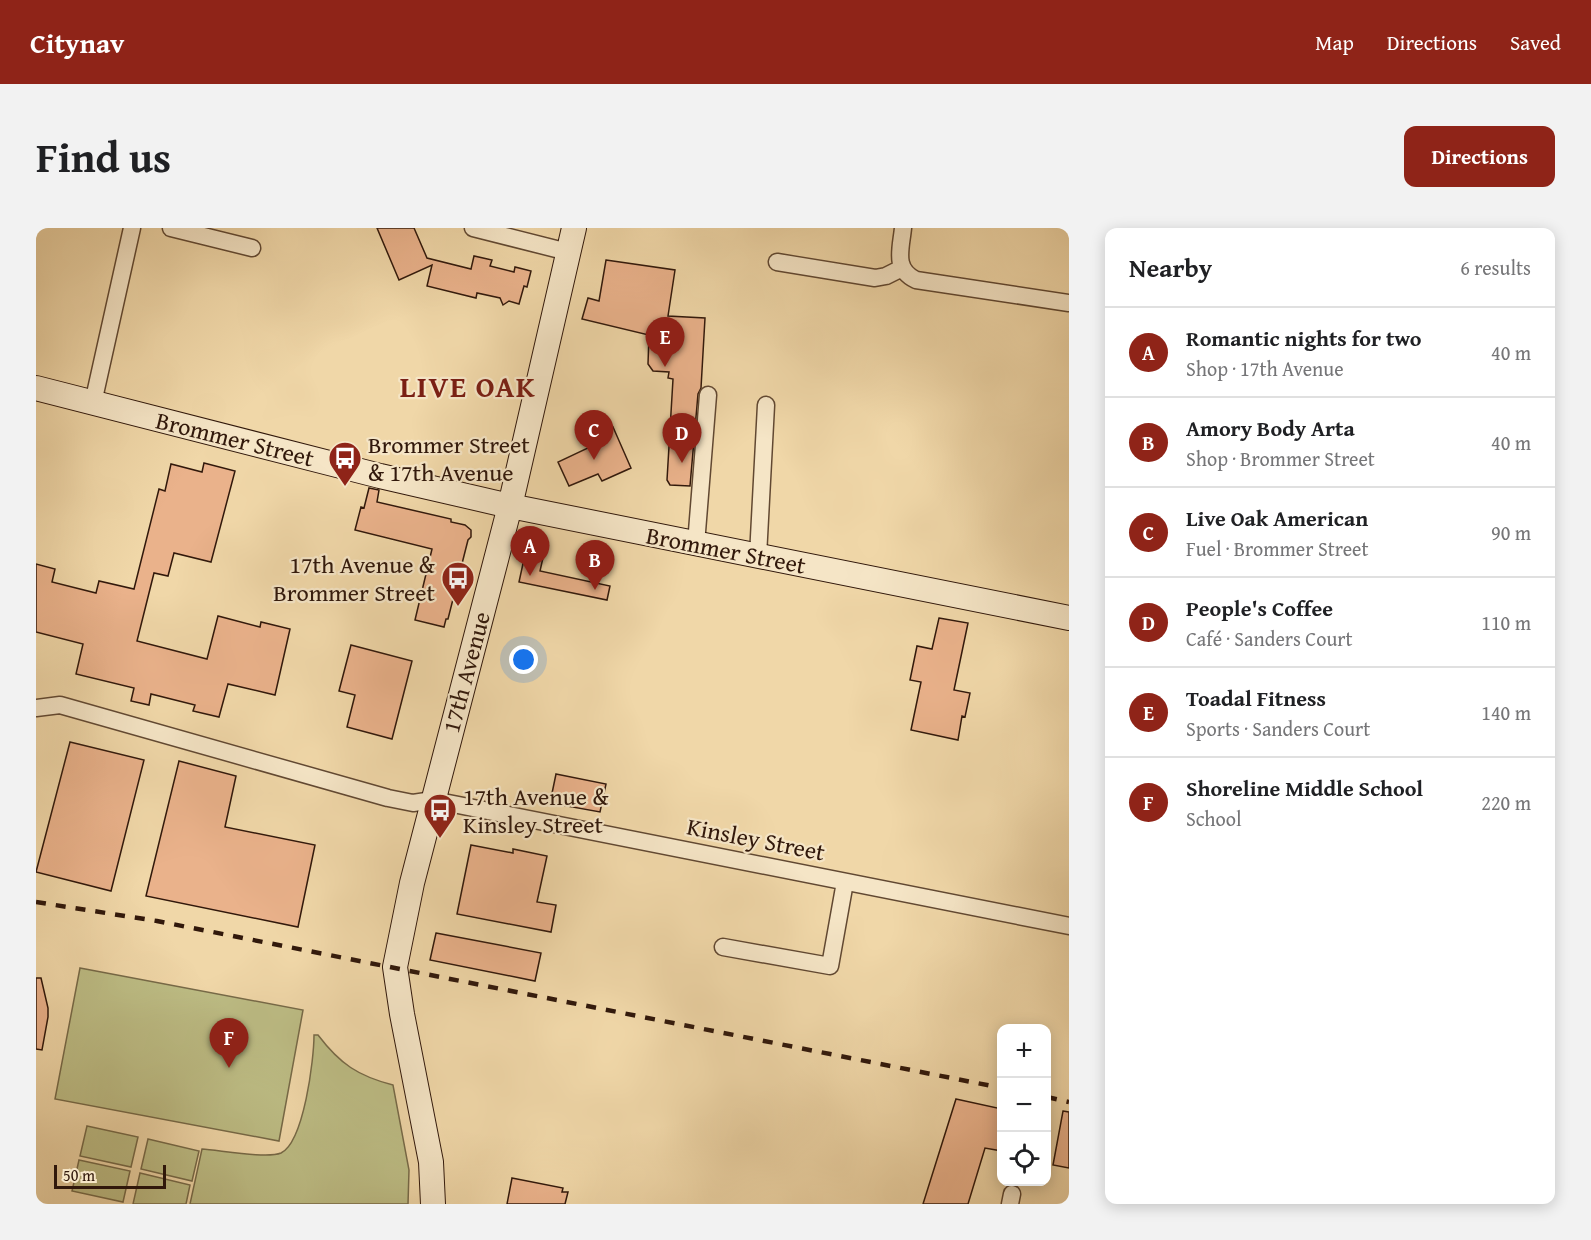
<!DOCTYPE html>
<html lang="en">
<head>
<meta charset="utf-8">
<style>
  body { margin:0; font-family:"Gentium Book Plus",serif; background:#f2f2f2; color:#202124 }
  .controls { position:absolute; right:18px; bottom:18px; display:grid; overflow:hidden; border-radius:12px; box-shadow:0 3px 15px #0003 }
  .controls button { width:54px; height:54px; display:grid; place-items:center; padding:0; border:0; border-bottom:2px solid #e0e0e0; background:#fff; color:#202124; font:30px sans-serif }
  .scale { position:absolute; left:18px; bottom:15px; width:112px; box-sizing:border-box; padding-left:6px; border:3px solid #31180b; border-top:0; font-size:16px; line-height:21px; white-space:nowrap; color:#31180b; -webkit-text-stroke:4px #f5e5c6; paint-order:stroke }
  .you { position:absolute; left:488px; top:432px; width:21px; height:21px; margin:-15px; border:4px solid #fff; border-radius:50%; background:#1a73e8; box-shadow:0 0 0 9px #1a73e833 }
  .badge { display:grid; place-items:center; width:39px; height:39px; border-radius:50%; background:#8f2418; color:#fff; font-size:20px; font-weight:700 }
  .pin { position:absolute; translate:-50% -50px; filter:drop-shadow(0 2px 3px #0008) }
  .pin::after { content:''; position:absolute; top:32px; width:21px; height:18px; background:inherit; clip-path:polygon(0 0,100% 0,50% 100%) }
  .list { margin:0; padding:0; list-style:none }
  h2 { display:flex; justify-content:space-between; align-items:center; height:78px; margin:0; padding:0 24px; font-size:26px }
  h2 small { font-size:20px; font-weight:400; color:#757577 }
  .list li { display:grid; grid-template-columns:39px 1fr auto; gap:18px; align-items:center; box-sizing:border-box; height:90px; padding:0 24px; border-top:2px solid #e0e0e0 }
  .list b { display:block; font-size:22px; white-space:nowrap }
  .list p { margin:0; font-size:20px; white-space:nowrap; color:#757577 }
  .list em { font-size:20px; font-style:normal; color:#757577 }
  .icon { flex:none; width:33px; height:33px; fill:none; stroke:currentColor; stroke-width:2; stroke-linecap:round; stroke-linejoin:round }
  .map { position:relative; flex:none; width:1033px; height:976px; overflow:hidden; border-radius:12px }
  header { display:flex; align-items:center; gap:36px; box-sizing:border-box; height:84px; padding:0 30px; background:#8f2418; color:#fff }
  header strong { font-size:28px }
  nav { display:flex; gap:33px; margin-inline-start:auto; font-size:21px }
  .intro { display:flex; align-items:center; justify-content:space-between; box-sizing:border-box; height:144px; padding:0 36px }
  h1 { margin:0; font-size:42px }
  .button { padding:15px 27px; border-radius:12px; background:#8f2418; color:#fff; font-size:21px; font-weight:700 }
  main { display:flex; gap:36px; padding:0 36px }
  aside { flex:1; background:#fff; border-radius:12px; box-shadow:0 3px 15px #0003 }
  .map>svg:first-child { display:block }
</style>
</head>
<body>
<header>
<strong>Citynav</strong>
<nav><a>Map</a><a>Directions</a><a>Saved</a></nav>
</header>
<div class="intro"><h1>Find us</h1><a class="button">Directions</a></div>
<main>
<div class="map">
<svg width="1033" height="976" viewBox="0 0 1033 976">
  <rect width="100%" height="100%" fill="#f0d7a8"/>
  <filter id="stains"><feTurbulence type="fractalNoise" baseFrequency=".00333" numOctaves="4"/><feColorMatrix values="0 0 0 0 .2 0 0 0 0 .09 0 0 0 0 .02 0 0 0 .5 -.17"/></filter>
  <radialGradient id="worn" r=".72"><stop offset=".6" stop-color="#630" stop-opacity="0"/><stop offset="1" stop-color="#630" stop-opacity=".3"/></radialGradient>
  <path fill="#bdbd85" stroke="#776a48" stroke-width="1.5" d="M 44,740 L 267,782 L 243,913 L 19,871 Z
    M 278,807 L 282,807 C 304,836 322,848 357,857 L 373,942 L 372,976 L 154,976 L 166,921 C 183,922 231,931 245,925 C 268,914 278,831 278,807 Z
    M 51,898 L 102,909 L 95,939 L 44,928 Z
    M 112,911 L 163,923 L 156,953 L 105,941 Z
    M 43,932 L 94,943 L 87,974 L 36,963 Z
    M 104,945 L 154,957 L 150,976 L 97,976 Z"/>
  <path fill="#eab28b" stroke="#31180b" stroke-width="1.5" d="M 341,0 L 378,0 L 391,30 L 435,41 L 438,28 L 456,32 L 454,38 L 478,44 L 479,39 L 495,43 L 491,59 L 488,58 L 483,76 L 473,73 L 467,77 L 464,70 L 441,65 L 440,70 L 391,58 L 396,37 L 363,52 Z
    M 570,32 L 639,42 L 632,88 L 669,90 L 665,160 L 662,166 L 654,258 L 634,257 L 631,252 L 637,151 L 632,150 L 633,144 L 617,143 L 612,136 L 613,107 L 546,91 L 552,70 L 563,73 Z
    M 577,199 L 595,240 L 566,253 L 562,246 L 533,258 L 522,234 L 552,220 L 548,212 Z
    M 168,235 L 199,243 L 175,334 L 138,325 L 132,348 L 118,345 L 101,413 L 171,431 L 182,388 L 224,399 L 225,394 L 254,401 L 239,467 L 192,456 L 183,489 L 157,483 L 159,477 L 115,466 L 113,477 L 95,473 L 98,460 L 40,446 L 47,416 L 0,404 L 0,336 L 19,341 L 16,354 L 60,365 L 63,353 L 98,361 L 123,261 L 129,263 L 135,236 L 166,244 Z
    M 333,260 L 343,262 L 341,274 L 415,291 L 415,294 L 429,297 L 435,302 L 435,309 L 432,312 L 412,391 L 410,391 L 408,399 L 379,392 L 396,321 L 319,302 L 325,279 L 328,280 Z
    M 493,308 L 511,312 L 504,343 L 574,358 L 571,372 L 483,354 Z
    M 903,390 L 932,395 L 918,462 L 934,465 L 929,489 L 926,488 L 922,512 L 875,502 L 885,454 L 874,452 L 881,418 L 896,421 Z
    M 315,417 L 376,433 L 356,511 L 311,499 L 319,467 L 303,463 Z
    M 34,514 L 108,532 L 75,663 L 0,644 Z
    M 143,533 L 200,548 L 189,599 L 279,617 L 262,699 L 110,668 Z
    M 520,546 L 570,556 L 564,584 L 514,575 Z
    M 435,617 L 477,625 L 477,621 L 511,628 L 501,674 L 520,677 L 515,704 L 421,686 Z
    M 400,705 L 505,725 L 499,753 L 394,732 Z
    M 0,750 L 5,750 L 12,780 L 12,789 L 6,822 L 0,821 Z
    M 920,871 L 966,881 L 966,923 L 949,920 L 932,976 L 887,976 Z
    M 1027,883 L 1033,884 L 1033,940 L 1017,937 Z
    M 476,950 L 527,960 L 526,964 L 532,964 L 529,976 L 471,976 Z"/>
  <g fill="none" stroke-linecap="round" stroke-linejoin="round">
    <defs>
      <path id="minor" d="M 135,0 L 216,20
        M 437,0 L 532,24
        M 867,0 C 865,21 857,41 880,52 L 1033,75
        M 741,34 L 839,50 L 850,48 L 866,40
        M 57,175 L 96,0
        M 660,316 L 672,167
        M 722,328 L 730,177
        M 0,480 L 24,477 L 352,570 L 377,575 L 397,572 L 1033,698
        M 687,719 L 794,738 L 809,654
        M 974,976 L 976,966"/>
      <path id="secondary" d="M 0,160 L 344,248 L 474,278 L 1033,390
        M 397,976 L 395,934 L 366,786 L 359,739 L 376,655 L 474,278 L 538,0"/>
    </defs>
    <use href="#minor" stroke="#614832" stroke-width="19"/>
    <use href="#secondary" stroke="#31180b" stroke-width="26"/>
    <use href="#minor" stroke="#f5e5c6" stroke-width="16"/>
    <use href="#secondary" stroke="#f5e5c6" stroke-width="24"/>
    <path stroke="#31180b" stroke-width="4.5" stroke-dasharray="10 10" stroke-linecap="butt" d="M 0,674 L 121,693 L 966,860
      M 1011,869 L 1033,874"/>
  </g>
  <defs>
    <symbol id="bus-pin" viewBox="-11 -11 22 30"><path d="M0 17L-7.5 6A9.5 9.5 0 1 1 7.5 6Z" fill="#8f2418" stroke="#f5e5c6"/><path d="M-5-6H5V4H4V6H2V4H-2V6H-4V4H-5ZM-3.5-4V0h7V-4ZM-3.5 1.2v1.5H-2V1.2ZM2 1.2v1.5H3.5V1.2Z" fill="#fff"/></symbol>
  </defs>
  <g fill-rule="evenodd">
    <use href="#bus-pin" x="290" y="211" width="38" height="52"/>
    <use href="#bus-pin" x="403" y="331" width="38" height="52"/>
    <use href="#bus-pin" x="385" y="563" width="38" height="52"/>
  </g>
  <g text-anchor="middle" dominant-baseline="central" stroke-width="4.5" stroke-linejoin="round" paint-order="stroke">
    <g font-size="24" fill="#31180b" stroke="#f5e5c6">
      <text transform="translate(199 211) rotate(14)">Brommer Street</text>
      <text transform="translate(690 322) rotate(11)">Brommer Street</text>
      <text transform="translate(430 444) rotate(-75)">17th Avenue</text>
      <text transform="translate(720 611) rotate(11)">Kinsley Street</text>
    </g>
    <g font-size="24" fill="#31180b" stroke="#f5e5c6" text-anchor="start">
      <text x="332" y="216">Brommer Street<tspan x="332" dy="28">&amp; 17th Avenue</tspan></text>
      <text x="399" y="336" text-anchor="end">17th Avenue &amp;<tspan x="399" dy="28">Brommer Street</tspan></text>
      <text x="427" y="568">17th Avenue &amp;<tspan x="427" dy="28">Kinsley Street</tspan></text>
    </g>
    <g font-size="30" font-weight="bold" letter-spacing="1.5" fill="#7a1f14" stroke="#f5e5c6">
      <text x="432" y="158">LIVE OAK</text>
    </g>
  </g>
  <rect width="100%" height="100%" filter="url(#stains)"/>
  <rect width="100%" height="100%" fill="url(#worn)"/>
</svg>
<div class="controls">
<button>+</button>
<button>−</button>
<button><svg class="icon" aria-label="locate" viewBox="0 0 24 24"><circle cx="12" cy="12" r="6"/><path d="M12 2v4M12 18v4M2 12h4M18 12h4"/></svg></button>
</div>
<div class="scale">50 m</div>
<div class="you"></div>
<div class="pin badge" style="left:494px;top:348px">A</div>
<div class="pin badge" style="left:559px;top:362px">B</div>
<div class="pin badge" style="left:558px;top:232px">C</div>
<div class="pin badge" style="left:646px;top:235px">D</div>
<div class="pin badge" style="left:629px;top:139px">E</div>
<div class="pin badge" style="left:193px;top:840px">F</div>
</div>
<aside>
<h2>Nearby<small>6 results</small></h2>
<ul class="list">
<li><span class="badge">A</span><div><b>Romantic nights for two</b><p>Shop · 17th Avenue</p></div><em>40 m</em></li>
<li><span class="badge">B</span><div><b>Amory Body Arta</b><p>Shop · Brommer Street</p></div><em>40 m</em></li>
<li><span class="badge">C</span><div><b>Live Oak American</b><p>Fuel · Brommer Street</p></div><em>90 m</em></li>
<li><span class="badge">D</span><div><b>People's Coffee</b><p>Café · Sanders Court</p></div><em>110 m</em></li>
<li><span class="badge">E</span><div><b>Toadal Fitness</b><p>Sports · Sanders Court</p></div><em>140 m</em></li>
<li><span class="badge">F</span><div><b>Shoreline Middle School</b><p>School</p></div><em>220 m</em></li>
</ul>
</aside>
</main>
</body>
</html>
